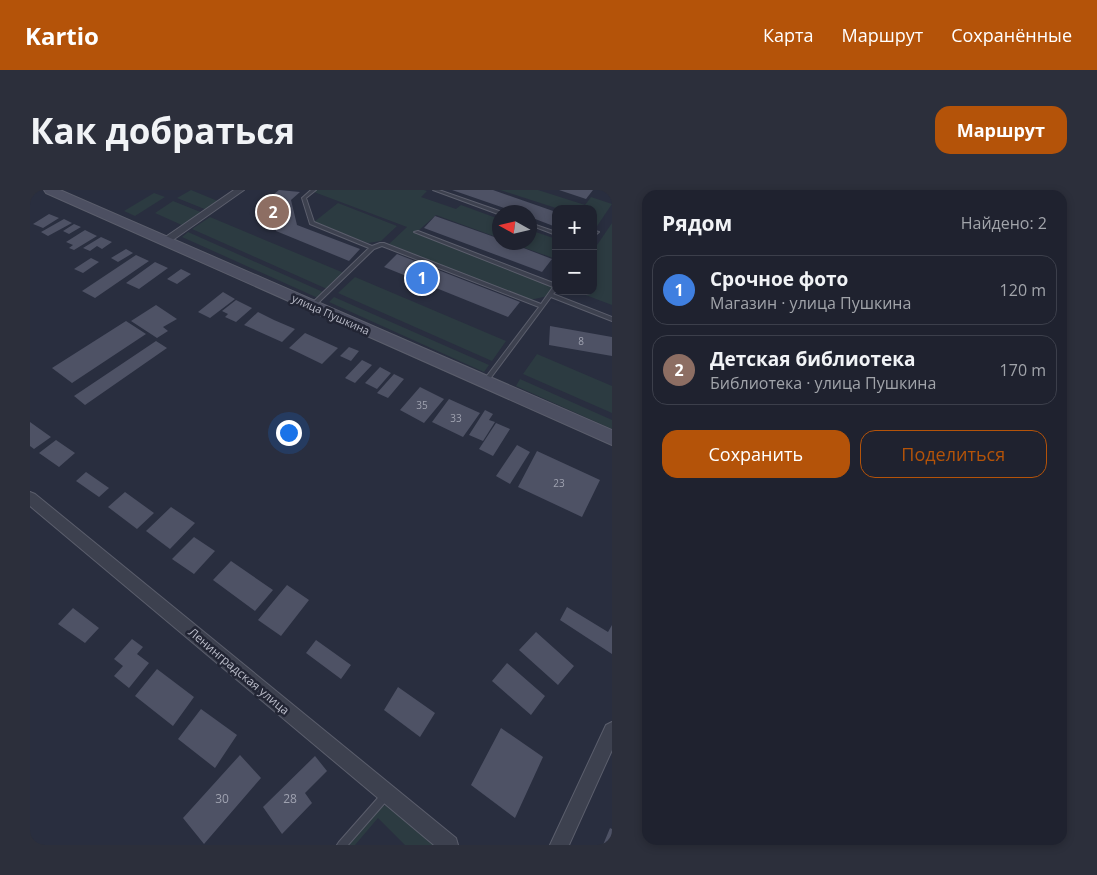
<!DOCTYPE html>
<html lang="ru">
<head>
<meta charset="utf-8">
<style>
  body { margin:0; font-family:"Open Sans",sans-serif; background:#2c2f3b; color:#f1f3f6 }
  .controls { position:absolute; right:15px; top:15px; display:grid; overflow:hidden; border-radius:10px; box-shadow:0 2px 8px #0003 }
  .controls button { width:45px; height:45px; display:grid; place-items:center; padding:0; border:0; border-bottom:1px solid #3c3f4b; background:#1f222f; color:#f1f3f6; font:25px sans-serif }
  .compass { position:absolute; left:462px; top:15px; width:45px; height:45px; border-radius:50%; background:#1f222f; box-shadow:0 2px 8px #0003; rotate:278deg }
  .you { position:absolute; left:258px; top:242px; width:18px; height:18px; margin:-12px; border:4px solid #fff; border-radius:50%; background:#1a73e8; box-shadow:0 0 0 8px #1a73e833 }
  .badge { display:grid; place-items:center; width:32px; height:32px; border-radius:50%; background:#b45309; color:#fff; font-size:16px; font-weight:700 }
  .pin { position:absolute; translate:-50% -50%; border:2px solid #fff; box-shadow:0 1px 5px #0006 }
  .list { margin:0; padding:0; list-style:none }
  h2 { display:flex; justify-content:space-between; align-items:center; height:65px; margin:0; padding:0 20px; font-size:21px }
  h2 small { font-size:16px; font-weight:400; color:#a1a4aa }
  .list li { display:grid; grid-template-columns:32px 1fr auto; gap:15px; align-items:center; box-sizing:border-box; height:70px; margin:0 10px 10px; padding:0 10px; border:1px solid #3c3f4b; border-radius:15px }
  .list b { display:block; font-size:19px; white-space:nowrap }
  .list p { margin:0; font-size:16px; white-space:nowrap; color:#a1a4aa }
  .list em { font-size:16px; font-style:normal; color:#a1a4aa }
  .actions { display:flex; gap:10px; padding:15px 20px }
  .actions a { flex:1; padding:11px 0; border:1px solid #b45309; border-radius:15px; text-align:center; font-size:18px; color:#b45309 }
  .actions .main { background:#b45309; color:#fff }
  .map { position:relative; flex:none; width:582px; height:655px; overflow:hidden; border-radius:15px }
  header { display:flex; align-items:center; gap:30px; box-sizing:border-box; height:70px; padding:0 25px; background:#b45309; color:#fff }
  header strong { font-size:24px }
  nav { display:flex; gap:28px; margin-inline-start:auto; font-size:18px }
  .intro { display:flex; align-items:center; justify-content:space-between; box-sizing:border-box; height:120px; padding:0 30px }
  h1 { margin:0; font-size:35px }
  .button { padding:12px 22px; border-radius:15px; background:#b45309; color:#fff; font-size:18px; font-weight:700 }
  main { display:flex; gap:30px; padding:0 30px }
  aside { flex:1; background:#1f222f; border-radius:15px; box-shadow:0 2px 8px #0003 }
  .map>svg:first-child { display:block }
</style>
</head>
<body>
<header>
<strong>Kartio</strong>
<nav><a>Карта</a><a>Маршрут</a><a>Сохранённые</a></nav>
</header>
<div class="intro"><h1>Как добраться</h1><a class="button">Маршрут</a></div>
<main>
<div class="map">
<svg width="582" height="655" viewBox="0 0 582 655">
  <rect width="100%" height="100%" fill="#292e3f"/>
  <path fill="#2c3b41" d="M 161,0 L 190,12 L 177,20 L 147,8 Z
    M 286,0 L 394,0 L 397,1 L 391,7 L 426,19 L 431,15 L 469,29 L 469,48 L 406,25 L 388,41 L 526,94 L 518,106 L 500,110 L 359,54 L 377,37 L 284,2 Z
    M 470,0 L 508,0 L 555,15 L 561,7 L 582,14 L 563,42 L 563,19 L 529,19 Z
    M 124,3 L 135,7 L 105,26 L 94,21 Z
    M 143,11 L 173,23 L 154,36 L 125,23 Z
    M 308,13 L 367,36 L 351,51 L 338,53 L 284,32 Z
    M 180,27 L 314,83 L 297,99 L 162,39 Z
    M 582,33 L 582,115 L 545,101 L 563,101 L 563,61 Z
    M 500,40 L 526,49 L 526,69 L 481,53 L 500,52 Z
    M 158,42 L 293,102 L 288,108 L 152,47 Z
    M 325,87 L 476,151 L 462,171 L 308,103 Z
    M 304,107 L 459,175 L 454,182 L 299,112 Z
    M 507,164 L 582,196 L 582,223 L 493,184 Z
    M 490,189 L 582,230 L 582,239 L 486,196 Z
    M 357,615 L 407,655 L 375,655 L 348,628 L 325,655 L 318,655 L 350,617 Z"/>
  <path fill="#4e5265" d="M 249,0 L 270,2 L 261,10 L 267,35 L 330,59 L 319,71 L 246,41 L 239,8 Z
    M 422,0 L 463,0 L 526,22 L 526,37 L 500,27 L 500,22 L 486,22 Z
    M 529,0 L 563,0 L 556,9 Z
    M 19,24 L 29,28 L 13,38 L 3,34 Z
    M 405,26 L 470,49 L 470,52 L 478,52 L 522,69 L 512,82 L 394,38 Z
    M 34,29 L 42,33 L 18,46 L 11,42 Z
    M 44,34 L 51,37 L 39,44 L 33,41 Z
    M 55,40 L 67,46 L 44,60 L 39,58 L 43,55 L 36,52 Z
    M 71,47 L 82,52 L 72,59 L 67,56 L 60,61 L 53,58 Z
    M 96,59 L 103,63 L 88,72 L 81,68 Z
    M 367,64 L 490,112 L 478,127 L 354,77 Z
    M 106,65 L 119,71 L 65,108 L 52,101 Z
    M 61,68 L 69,72 L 53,83 L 44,79 Z
    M 125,72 L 138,78 L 109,99 L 96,93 Z
    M 151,79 L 161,84 L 147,94 L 137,89 Z
    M 193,102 L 205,109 L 180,128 L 168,122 Z
    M 206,110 L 222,118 L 206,132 L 195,127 L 198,124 L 192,121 Z
    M 126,115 L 147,129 L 133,137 L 138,141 L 127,148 L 101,131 Z
    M 228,122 L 244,130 L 265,139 L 252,152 L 214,135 Z
    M 96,131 L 116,144 L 42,193 L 22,178 Z
    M 520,136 L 582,147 L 582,166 L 519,155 Z
    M 275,143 L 308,158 L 292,174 L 259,158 Z
    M 126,151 L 137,158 L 55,215 L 44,206 Z
    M 319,157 L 329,161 L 321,171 L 310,166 Z
    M 332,170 L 342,175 L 325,193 L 315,188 Z
    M 350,177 L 361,183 L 347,199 L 335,193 Z
    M 364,184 L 374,189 L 358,208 L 347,203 Z
    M 390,197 L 414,209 L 394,233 L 370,220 Z
    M 419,209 L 450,223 L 433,247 L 402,232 Z
    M 455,220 L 463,224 L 459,230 L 465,232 L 453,251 L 439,245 Z
    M 0,232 L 21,247 L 4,259 L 0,256 Z
    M 466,233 L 480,239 L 463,266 L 449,259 Z
    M 26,250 L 45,263 L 29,277 L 9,263 Z
    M 487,255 L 500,262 L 480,294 L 466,286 Z
    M 507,261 L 570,290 L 552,327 L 488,297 Z
    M 56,282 L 79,298 L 69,307 L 46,291 Z
    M 95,302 L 124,323 L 107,339 L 78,317 Z
    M 141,317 L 165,333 L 140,359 L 116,341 Z
    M 164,347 L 185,361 L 164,384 L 142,369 Z
    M 201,371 L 243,400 L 225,421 L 183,390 Z
    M 257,395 L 279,410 L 251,446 L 228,430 Z
    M 537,417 L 578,442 L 582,435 L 582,464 L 530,430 Z
    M 43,418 L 69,438 L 55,453 L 28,434 Z
    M 506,442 L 544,476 L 528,495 L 489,460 Z
    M 102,449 L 113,457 L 107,464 L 119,473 L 99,498 L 84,486 L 93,476 L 84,469 Z
    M 286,450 L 321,475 L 311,489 L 276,463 Z
    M 477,473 L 515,506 L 501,525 L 462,491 Z
    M 127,479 L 164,507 L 143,536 L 105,506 Z
    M 368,497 L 405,523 L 390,547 L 354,520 Z
    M 171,519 L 207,545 L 185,578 L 148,549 Z
    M 471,538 L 513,567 L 485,628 L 441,595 Z
    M 210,565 L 231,588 L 174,654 L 153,628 Z
    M 285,566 L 297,581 L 275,603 L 282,613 L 252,644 L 233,617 Z
    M 580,638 L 582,639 L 582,655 L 573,655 Z"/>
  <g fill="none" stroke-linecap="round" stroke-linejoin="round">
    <defs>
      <path id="lane" d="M 281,0 L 286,0 L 276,8 L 284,32 L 342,56 L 350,53 L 354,53 L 511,114 L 523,97 L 384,42 L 388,41 L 526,94 L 526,101 L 523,104 L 582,127 L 582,131 L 521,107 L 457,193 L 453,193 L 453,191 L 509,117 L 352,56 L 344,59 L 285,116 L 281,116 L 281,114 L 339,58 L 280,34 L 272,8 Z
        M 403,0 L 409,0 L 472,22 L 470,22 L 470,24 L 468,24 Z
        M 500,33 L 526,42 L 526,45 L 500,35 Z
        M 565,41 L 569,42 L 563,47 L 563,43 Z
        M 357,599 L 360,601 L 362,604 L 360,607 L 318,655 L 307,655 L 309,652 L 354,601 Z"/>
      <path id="street" d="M 204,0 L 214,0 L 140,52 L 134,52 L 134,48 Z
        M 0,302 L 5,304 L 426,648 L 428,655 L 404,655 L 0,316 Z
        M 582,532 L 582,560 L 539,655 L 520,655 L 576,535 Z"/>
      <path id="secondary" d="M 14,0 L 30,0 L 582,240 L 582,255 L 16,3 Z"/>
    </defs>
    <use href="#lane" stroke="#5b5e6c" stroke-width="2"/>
    <use href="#street" stroke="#5b5e6c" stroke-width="2"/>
    <use href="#secondary" stroke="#5b5e6c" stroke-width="2"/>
    <use href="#lane" fill="#3d414f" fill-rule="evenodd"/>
    <use href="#street" fill="#3d414f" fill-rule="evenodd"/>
    <use href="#secondary" fill="#4c4f61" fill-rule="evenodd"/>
  </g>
  <g text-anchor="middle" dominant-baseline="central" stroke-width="5" stroke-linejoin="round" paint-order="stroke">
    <g font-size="10" fill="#9fa2b0">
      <text x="551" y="151">8</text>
      <text x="392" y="215">35</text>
      <text x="426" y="228">33</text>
      <text x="529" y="293">23</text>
    </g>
    <g font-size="11" fill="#babcc9" stroke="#222534">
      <text transform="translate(301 124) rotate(24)">улица Пушкина</text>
    </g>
    <g font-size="12" fill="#babcc9" stroke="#222534">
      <text transform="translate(209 481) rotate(40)">Ленинградская улица</text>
    </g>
    <g font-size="12" fill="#9fa2b0">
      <text x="192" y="608">30</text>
      <text x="260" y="608">28</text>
    </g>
  </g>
</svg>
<div class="controls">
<button>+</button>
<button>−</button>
</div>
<svg class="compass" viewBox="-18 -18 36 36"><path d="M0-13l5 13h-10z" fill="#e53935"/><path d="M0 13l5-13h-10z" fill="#a1a4aa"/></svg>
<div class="you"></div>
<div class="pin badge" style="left:392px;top:88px;background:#3f7fe0">1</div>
<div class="pin badge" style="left:243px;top:22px;background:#8d6e63">2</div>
</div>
<aside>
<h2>Рядом<small>Найдено: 2</small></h2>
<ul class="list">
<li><span class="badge" style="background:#3f7fe0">1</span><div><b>Срочное фото</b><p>Магазин · улица Пушкина</p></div><em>120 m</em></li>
<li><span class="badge" style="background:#8d6e63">2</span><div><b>Детская библиотека</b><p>Библиотека · улица Пушкина</p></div><em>170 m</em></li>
</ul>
<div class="actions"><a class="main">Сохранить</a><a>Поделиться</a></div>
</aside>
</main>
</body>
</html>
